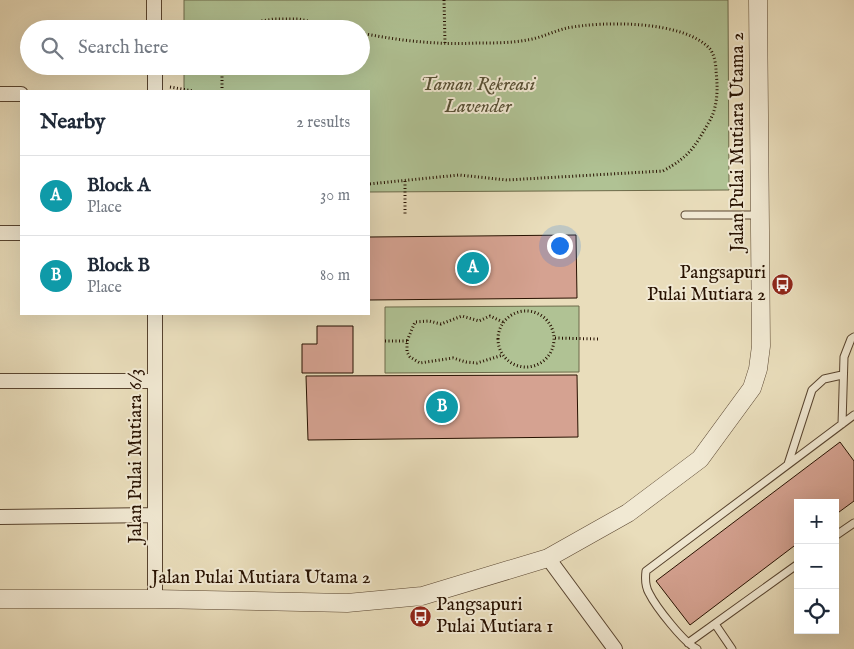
<!DOCTYPE html>
<html lang="en">
<head>
<meta charset="utf-8">
<style>
  body { margin:0; font-family:"IM FELL English",serif; background:#f6f6f7; color:#1f2937 }
  .controls { position:absolute; right:15px; bottom:15px; display:grid; overflow:hidden; border-radius:0px; box-shadow:0 5px 20px #0002 }
  .controls button { width:45px; height:45px; display:grid; place-items:center; padding:0; border:0; border-bottom:1px solid #e0e1e3; background:#fff; color:#1f2937; font:25px sans-serif }
  .you { position:absolute; left:559px; top:245px; width:18px; height:18px; margin:-12px; border:4px solid #fff; border-radius:50%; background:#1a73e8; box-shadow:0 0 0 8px #1a73e833 }
  .badge { display:grid; place-items:center; width:32px; height:32px; border-radius:50%; background:#111827; color:#fff; font-size:16px; font-weight:700 }
  .pin { position:absolute; translate:-50% -50%; border:2px solid #fff; box-shadow:0 1px 5px #0006 }
  .list { margin:0; padding:0; list-style:none }
  h2 { display:flex; justify-content:space-between; align-items:center; height:65px; margin:0; padding:0 20px; font-size:21px }
  h2 small { font-size:16px; font-weight:400; color:#747a83 }
  .list li { display:grid; grid-template-columns:32px 1fr auto; gap:15px; align-items:center; box-sizing:border-box; height:80px; padding:0 20px; border-top:1px solid #e0e1e3 }
  .list b { display:block; font-size:19px; white-space:nowrap }
  .list p { margin:0; font-size:16px; white-space:nowrap; color:#747a83 }
  .list em { font-size:16px; font-style:normal; color:#747a83 }
  .icon { flex:none; width:28px; height:28px; fill:none; stroke:currentColor; stroke-width:2; stroke-linecap:round; stroke-linejoin:round }
  .map { position:relative; flex:none; width:854px; height:649px; overflow:hidden }
  .search { position:absolute; background:#fff; box-shadow:0 5px 20px #0002; left:20px; top:20px; width:350px; height:55px; display:flex; align-items:center; gap:12px; box-sizing:border-box; padding:0 18px; border-radius:28px; color:#747a83; font-size:19px }
  .panel { position:absolute; background:#fff; box-shadow:0 5px 20px #0002; left:20px; top:90px; width:350px; height:225px; border-radius:0px }
  .map>svg:first-child { display:block }
</style>
</head>
<body>
<div class="map">
<svg width="854" height="649" viewBox="0 0 854 649">
  <rect width="100%" height="100%" fill="#e9ddbb"/>
  <filter id="stains"><feTurbulence type="fractalNoise" baseFrequency=".004" numOctaves="4"/><feColorMatrix values="0 0 0 0 .2 0 0 0 0 .09 0 0 0 0 .02 0 0 0 .5 -.17"/></filter>
  <radialGradient id="worn" r=".72"><stop offset=".6" stop-color="#630" stop-opacity="0"/><stop offset="1" stop-color="#630" stop-opacity=".3"/></radialGradient>
  <path fill="#b0c294" stroke="#6c6a4a" d="M 184,0 L 728,0 L 729,190 L 369,192 L 369,91 L 184,91 L 184,66 L 361,66 L 361,29 L 184,29 Z
    M 579,306 L 579,372 L 385,373 L 385,307 Z"/>
  <path fill="#d5a291" stroke="#271100" d="M 576,235 L 577,298 L 369,300 L 369,237 Z
    M 317,326 L 353,326 L 353,373 L 302,373 L 302,344 L 317,344 Z
    M 577,375 L 578,437 L 308,440 L 306,376 Z
    M 840,442 L 854,461 L 854,501 L 835,515 L 835,503 L 798,503 L 798,543 L 690,625 L 656,581 Z"/>
  <g fill="none" stroke-linecap="round" stroke-linejoin="round">
    <defs>
      <path id="service" d="M 685,215 L 760,215
        M 842,424 L 844,357 L 851,339 L 854,337
        M 788,464 L 812,390 L 824,379 L 842,375
        M 835,536 L 854,523
        M 715,624 L 732,649
        M 688,643 L 798,564
        M 697,649 C 684,643 656,607 649,593 C 645,586 645,579 646,571 L 854,415"/>
      <path id="minor" d="M 154,0 L 154,29
        M 155,66 L 155,91
        M 0,94 L 21,94
        M 0,233 L 21,233
        M 155,314 L 155,599
        M 0,381 L 155,381
        M 0,517 L 155,515
        M 548,558 L 615,649"/>
      <path id="tertiary" d="M 0,599 L 155,599 L 347,603 L 422,596 L 548,558 L 628,513 L 700,459 L 752,388 L 758,369 L 761,346 L 758,0"/>
    </defs>
    <use href="#service" stroke="#58442f" stroke-width="9"/>
    <use href="#minor" stroke="#58442f" stroke-width="16"/>
    <use href="#tertiary" stroke="#58442f" stroke-width="19"/>
    <path stroke="#271100" stroke-width="3" stroke-dasharray="1 2.5" stroke-linecap="butt" d="M 444,0 L 445,43
      M 232,29 L 236,25 L 274,19 L 299,19 L 343,29
      M 361,33 C 401,41 438,45 478,43 C 494,43 512,43 527,40 C 541,38 554,31 567,28 C 603,21 684,20 710,49 C 714,54 716,64 716,71 C 718,88 718,107 709,122 C 694,148 690,156 663,171 L 507,180 L 459,175 L 369,184
      M 222,66 L 222,91
      M 170,87 L 193,91
      M 405,181 L 405,215
      M498 339a28 28 0 1 1 56 0a28 28 0 1 1-56 0Z
      M 503,322 L 490,316 L 479,321 L 462,316 L 441,324 L 429,321 L 415,322 L 407,341 L 407,352 L 410,357 L 420,363 L 453,358 L 466,362 L 477,363 L 503,355
      M 555,338 L 599,339
      M 385,341 L 407,341"/>
    <use href="#service" stroke="#f1e9d3" stroke-width="7"/>
    <use href="#minor" stroke="#f1e9d3" stroke-width="14"/>
    <use href="#tertiary" stroke="#f1e9d3" stroke-width="18"/>
  </g>
  <defs>
    <symbol id="bus-disc" viewBox="-11 -11 22 22"><circle r="9.5" fill="#8f2418" stroke="#f1e9d3"/><path d="M-5-6H5V4H4V6H2V4H-2V6H-4V4H-5ZM-3.5-4V0h7V-4ZM-3.5 1.2v1.5H-2V1.2ZM2 1.2v1.5H3.5V1.2Z" fill="#fff"/></symbol>
  </defs>
  <g fill-rule="evenodd">
    <use href="#bus-disc" x="770" y="272" width="25" height="25"/>
    <use href="#bus-disc" x="408" y="604" width="25" height="25"/>
  </g>
  <g text-anchor="middle" dominant-baseline="central" stroke-width="4" stroke-linejoin="round" paint-order="stroke">
    <g font-size="19" font-style="italic" fill="#574f34" stroke="#f1e9d3">
      <text x="478" y="85">Taman Rekreasi<tspan x="478" dy="22">Lavender</tspan></text>
    </g>
    <g font-size="19" fill="#271100" stroke="#f1e9d3">
      <text transform="translate(738 142) rotate(-90)">Jalan Pulai Mutiara Utama 2</text>
      <text transform="translate(136 456) rotate(-90)">Jalan Pulai Mutiara 6/3</text>
      <text x="261" y="578">Jalan Pulai Mutiara Utama 2</text>
    </g>
    <g font-size="19" fill="#271100" stroke="#f1e9d3" text-anchor="end">
      <text x="766" y="273">Pangsapuri<tspan x="766" dy="22">Pulai Mutiara 2</tspan></text>
      <text x="436" y="605" text-anchor="start">Pangsapuri<tspan x="436" dy="22">Pulai Mutiara 1</tspan></text>
    </g>
  </g>
  <rect width="100%" height="100%" filter="url(#stains)"/>
  <rect width="100%" height="100%" fill="url(#worn)"/>
</svg>
<div class="controls">
<button>+</button>
<button>−</button>
<button><svg class="icon" aria-label="locate" viewBox="0 0 24 24"><circle cx="12" cy="12" r="6"/><path d="M12 2v4M12 18v4M2 12h4M18 12h4"/></svg></button>
</div>
<div class="you"></div>
<div class="pin badge" style="left:473px;top:268px;background:#0f9aa8">A</div>
<div class="pin badge" style="left:442px;top:407px;background:#0f9aa8">B</div>
<div class="search"><svg class="icon" aria-label="search" viewBox="0 0 24 24"><circle cx="10" cy="10" r="6"/><path d="M15 15l6 6"/></svg>Search here</div>
<section class="panel">
<h2>Nearby<small>2 results</small></h2>
<ul class="list">
<li><span class="badge" style="background:#0f9aa8">A</span><div><b>Block A</b><p>Place</p></div><em>30 m</em></li>
<li><span class="badge" style="background:#0f9aa8">B</span><div><b>Block B</b><p>Place</p></div><em>80 m</em></li>
</ul>
</section>
</div>
</body>
</html>
